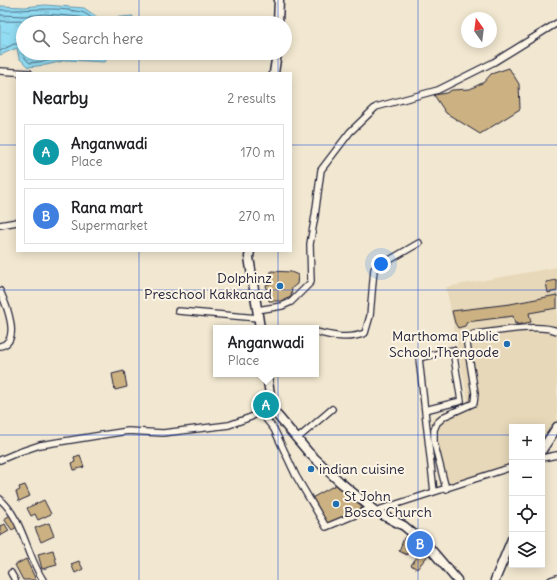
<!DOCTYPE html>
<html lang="en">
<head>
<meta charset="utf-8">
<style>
  body { margin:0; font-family:Delius,sans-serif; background:#f6f6f6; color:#202124 }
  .controls { position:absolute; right:12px; bottom:12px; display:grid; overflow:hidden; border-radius:0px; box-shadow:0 2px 10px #0003 }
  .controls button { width:36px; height:36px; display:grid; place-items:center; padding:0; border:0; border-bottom:1px solid #e0e0e0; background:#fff; color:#202124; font:20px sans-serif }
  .compass { position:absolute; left:461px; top:12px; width:36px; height:36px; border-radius:50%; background:#fff; box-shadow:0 2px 10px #0003; rotate:346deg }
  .you { position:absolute; left:381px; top:264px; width:14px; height:14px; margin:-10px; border:3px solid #fff; border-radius:50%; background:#1a73e8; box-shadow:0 0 0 6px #1a73e833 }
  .badge { display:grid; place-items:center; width:26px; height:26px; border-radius:50%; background:#0b8043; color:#fff; font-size:13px; font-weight:700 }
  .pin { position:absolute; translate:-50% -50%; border:2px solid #fff; box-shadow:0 1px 4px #0006 }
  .popup { position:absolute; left:213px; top:325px; width:106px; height:52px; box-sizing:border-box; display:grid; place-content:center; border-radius:0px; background:#fff; filter:drop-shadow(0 1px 3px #0005); font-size:13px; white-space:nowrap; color:#757577 }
  .popup b { font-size:15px; color:#202124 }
  .popup::after { content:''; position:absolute; left:50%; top:100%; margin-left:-8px; border:8px solid transparent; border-top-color:#fff }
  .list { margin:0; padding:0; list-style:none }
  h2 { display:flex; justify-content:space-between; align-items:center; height:52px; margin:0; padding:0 16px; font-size:17px }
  h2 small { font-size:13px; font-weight:400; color:#757577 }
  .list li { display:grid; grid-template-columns:26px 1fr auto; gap:12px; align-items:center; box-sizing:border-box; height:56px; margin:0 8px 8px; padding:0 8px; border:1px solid #e0e0e0; border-radius:0px }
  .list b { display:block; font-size:15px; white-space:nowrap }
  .list p { margin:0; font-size:13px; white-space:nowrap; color:#757577 }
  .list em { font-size:13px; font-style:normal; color:#757577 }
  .icon { flex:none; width:22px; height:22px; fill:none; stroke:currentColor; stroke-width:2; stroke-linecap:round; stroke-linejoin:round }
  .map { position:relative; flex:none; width:557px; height:580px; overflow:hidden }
  .search { position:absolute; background:#fff; box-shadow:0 2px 10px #0003; left:16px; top:16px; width:276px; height:44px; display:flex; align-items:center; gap:10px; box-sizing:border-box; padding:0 14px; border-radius:22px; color:#757577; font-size:15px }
  .panel { position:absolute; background:#fff; box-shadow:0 2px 10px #0003; left:16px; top:72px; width:276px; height:180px; border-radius:0px }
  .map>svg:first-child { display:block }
</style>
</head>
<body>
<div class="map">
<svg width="557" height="580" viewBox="0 0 557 580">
  <defs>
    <pattern id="water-ripples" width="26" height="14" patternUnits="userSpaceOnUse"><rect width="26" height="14" fill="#92ddf3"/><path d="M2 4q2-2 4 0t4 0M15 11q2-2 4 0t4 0" fill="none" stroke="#7ebdd1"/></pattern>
  </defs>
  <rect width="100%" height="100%" fill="#f2e8d1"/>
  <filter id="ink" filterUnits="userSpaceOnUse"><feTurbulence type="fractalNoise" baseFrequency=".025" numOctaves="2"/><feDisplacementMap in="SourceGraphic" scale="8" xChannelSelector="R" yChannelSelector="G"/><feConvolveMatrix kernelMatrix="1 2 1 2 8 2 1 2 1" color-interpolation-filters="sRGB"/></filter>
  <g filter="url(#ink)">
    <path fill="#e7d8b9" d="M 557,267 L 557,428 L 542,450 L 542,427 L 512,427 L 512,467 L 441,490 L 431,420 L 468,401 L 446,287 Z"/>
    <path fill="url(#water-ripples)" stroke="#6592a9" d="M 45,5 L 84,8 L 100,19 L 133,16 L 130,23 L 23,23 L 23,53 L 109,53 L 105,62 L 67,60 L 46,65 L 28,67 L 19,58 L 17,48 L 0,55 L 0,6 L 25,7 Z"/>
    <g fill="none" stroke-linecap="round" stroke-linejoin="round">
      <path stroke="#4f6d85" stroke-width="1" d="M 0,10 C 27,11 54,6 81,12 C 87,13 93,20 99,23
        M 0,15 L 25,16 L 45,14 L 80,17 L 90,23
        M 0,21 C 26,22 53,19 79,23
        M 0,51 L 14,44 L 18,44 C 24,50 21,56 30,63 L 46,61 L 66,56 L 101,57 L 105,53"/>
    </g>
    <path fill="#ccb282" stroke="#22223b" d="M 509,68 L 519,84 L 520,109 L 480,134 L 446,113 L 434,95 L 446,93 L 452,90 L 470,89 L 484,82 L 491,74 Z
      M 271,271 L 291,272 L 298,275 L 297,284 L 292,288 L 291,297 L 281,301 L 269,301 L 266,285 L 271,283 Z
      M 557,280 L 557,291 L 548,293 L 546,282 Z
      M 557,295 L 557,308 L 529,313 L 531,322 L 517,325 L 517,323 L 515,324 L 513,316 L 467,322 L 465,326 L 458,328 L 455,323 L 452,311 L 510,304 Z
      M 124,371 L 127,387 L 115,390 L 112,374 Z
      M 80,455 L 84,467 L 74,470 L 72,463 L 75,462 L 74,457 Z
      M 337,484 L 364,509 L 326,525 L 310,499 Z
      M 25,485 L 30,496 L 19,501 L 16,492 L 20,490 L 19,487 Z
      M 44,500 L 51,514 L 38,520 L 35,514 L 31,516 L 27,508 Z
      M 12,514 L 20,525 L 12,530 L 4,519 Z
      M 49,523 L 54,536 L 41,542 L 35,528 Z
      M 5,524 L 9,531 L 0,536 L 0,525 L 1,526 Z
      M 407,536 L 413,545 L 410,552 L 407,553 L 407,555 L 399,551 L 404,538 Z
      M 423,549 L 429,554 L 417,569 L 411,565 Z
      M 53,550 L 57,565 L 42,569 L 38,554 Z
      M 26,559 L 36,580 L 23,580 L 15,565 Z
      M 79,561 L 83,569 L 75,573 L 71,564 Z"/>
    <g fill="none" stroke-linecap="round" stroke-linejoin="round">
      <defs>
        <path id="street" d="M 0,71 L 29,73
          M 0,225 L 17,222
          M 0,291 C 6,304 22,342 0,346
          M 257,310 L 282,306 L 291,302 L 311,282 L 310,244 L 315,216 L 321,170 L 350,132 L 376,107 L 438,90 L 494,62 L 557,23
          M 178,311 L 258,318
          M 316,332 C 332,336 349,340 365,333 L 370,316 L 374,269 L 419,243
          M 266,409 L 264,409 L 266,419 L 274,429 L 296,476 L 326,527 L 372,508
          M 425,410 L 461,401 L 453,350 L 419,358 L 434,492
          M 297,439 L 332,409
          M 542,458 L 557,455
          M 0,460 L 19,452 L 40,445 L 102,435 L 128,431 L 163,433 L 229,425 L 251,417 L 264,409
          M 446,489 L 434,442 L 434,430 L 437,423 L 445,416 L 474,403 L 475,393 L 467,344 C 467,338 469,337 474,334 C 495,332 538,323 557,331
          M 0,499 C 24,521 26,554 43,580
          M 375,511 L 512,467
          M 11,573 L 15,580
          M 551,580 L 557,578"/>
        <path id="secondary" d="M 278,23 L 279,0
          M 274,73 L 277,53
          M 250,251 L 249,257 L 260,328
          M 267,374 L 272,409 L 309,453 L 340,482 L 375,511 L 404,526 L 428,546 L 457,580
          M 542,450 L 557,427
          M 495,580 L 512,539"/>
      </defs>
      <use href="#street" stroke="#22223b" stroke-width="8"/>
      <use href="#secondary" stroke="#22223b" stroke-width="11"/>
      <use href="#street" stroke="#fcf5e5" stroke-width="5.5"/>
      <use href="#secondary" stroke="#fcf5e5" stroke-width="8"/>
    </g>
  </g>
  <path fill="none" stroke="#1d4ed8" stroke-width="1" stroke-opacity="0.55" d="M 139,0 L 139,23M 278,0 L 278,23M 418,0 L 418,580M 139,53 L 139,73M 278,53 L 278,73M 0,145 L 17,145M 291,145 L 557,145M 139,251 L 139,580M 278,251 L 278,580M 0,290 L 557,290M 0,435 L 512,435M 542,435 L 557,435"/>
  <g fill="#1f6fb2" stroke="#fcf5e5" stroke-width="1.5">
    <circle cx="280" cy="286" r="4"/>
    <circle cx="507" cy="344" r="4"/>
    <circle cx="311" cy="469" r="4"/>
    <circle cx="336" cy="504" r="4"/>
  </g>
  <g text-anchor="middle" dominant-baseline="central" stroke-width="4" stroke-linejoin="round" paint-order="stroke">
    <g font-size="14" fill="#22223b" stroke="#fcf5e5" text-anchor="end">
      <text x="272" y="278">Dolphinz<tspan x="272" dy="16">Preschool Kakkanad</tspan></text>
      <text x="499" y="336">Marthoma Public<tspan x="499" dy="16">School ,Thengode</tspan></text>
      <text x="319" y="469" text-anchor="start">indian cuisine</text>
      <text x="344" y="496" text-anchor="start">St John<tspan x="344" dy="16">Bosco Church</tspan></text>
    </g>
  </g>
</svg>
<div class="controls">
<button>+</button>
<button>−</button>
<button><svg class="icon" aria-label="locate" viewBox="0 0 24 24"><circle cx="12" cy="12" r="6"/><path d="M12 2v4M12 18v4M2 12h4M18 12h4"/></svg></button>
<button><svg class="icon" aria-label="layers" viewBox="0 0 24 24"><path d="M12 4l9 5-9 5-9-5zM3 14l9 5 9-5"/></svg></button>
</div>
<svg class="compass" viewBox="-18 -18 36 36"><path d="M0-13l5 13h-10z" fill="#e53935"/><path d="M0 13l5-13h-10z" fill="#757577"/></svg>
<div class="you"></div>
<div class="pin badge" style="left:266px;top:405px;background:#0f9aa8">A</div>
<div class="popup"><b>Anganwadi</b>Place</div>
<div class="pin badge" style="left:420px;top:544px;background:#3f7fe0">B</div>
<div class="search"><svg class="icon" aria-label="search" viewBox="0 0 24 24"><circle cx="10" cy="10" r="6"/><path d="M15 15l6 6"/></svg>Search here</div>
<section class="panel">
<h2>Nearby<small>2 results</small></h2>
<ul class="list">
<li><span class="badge" style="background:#0f9aa8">A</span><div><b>Anganwadi</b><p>Place</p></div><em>170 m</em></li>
<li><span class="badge" style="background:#3f7fe0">B</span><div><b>Rana mart</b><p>Supermarket</p></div><em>270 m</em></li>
</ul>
</section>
</div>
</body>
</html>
